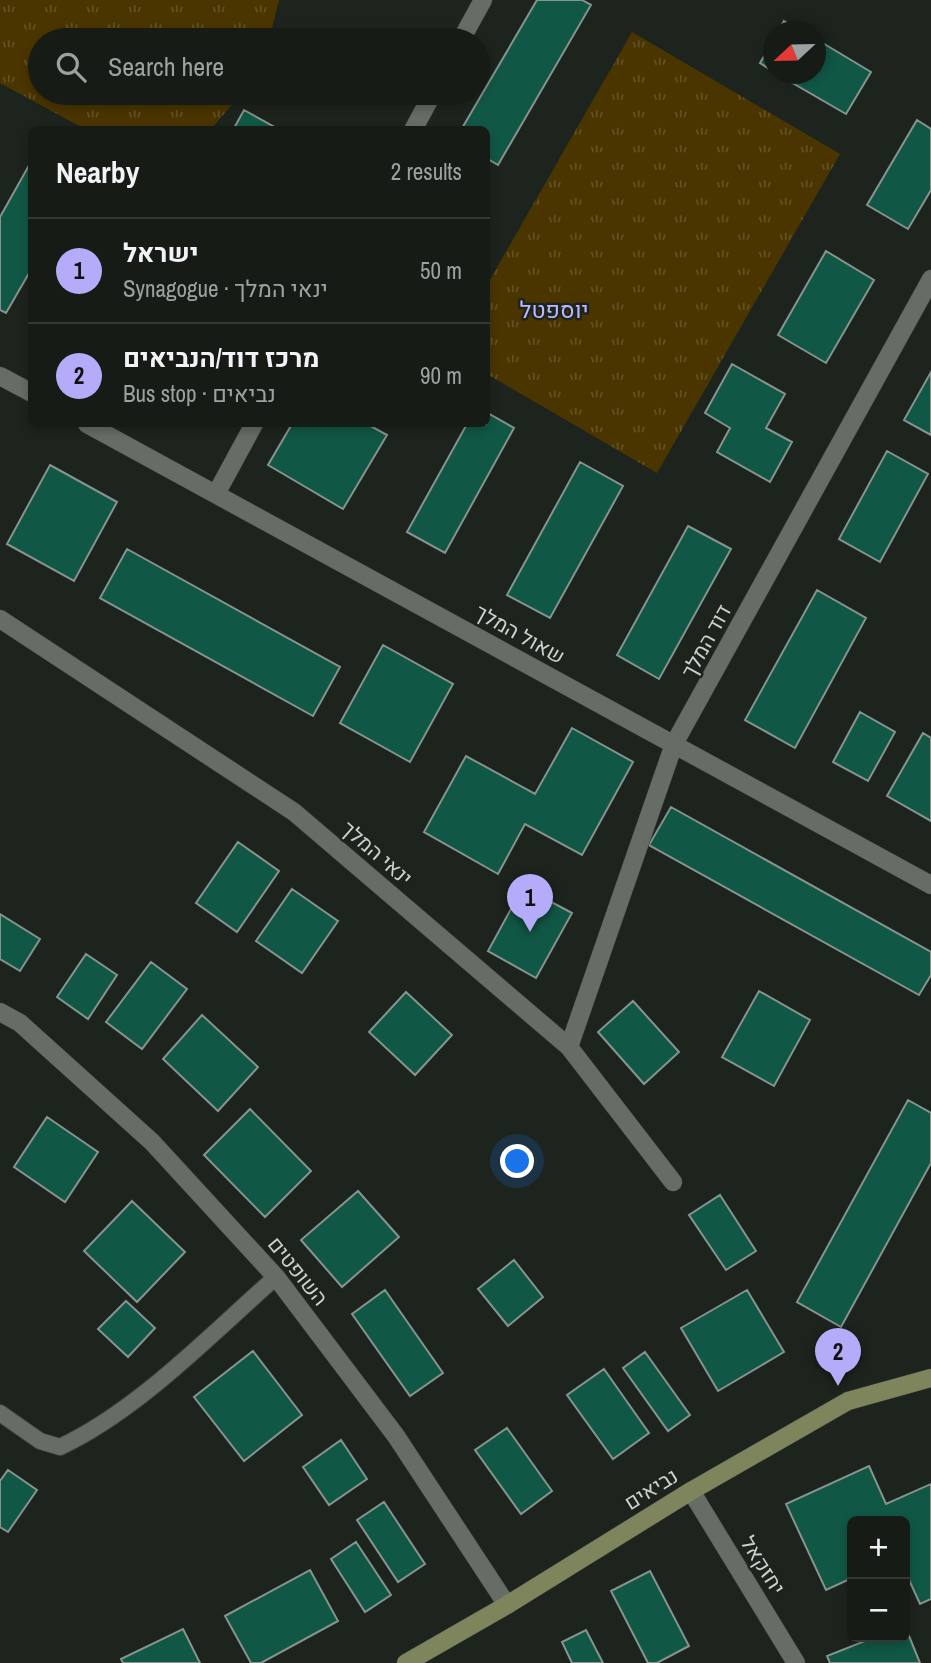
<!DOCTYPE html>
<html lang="en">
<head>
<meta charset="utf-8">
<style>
  body { margin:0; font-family:"Archivo Narrow",Heebo,sans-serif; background:#1f241f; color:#f1f3f6 }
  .controls { position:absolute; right:21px; bottom:21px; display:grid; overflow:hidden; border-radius:10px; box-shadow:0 4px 10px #0003 }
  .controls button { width:63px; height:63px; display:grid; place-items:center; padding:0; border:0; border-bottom:2px solid #353935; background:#161b16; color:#f1f3f6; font:35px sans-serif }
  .compass { position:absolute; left:763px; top:21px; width:63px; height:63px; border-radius:50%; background:#161b16; box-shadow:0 4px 10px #0003; rotate:248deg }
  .you { position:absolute; left:518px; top:1162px; width:24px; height:24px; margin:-18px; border:5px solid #fff; border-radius:50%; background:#1a73e8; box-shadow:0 0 0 10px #1a73e833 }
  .badge { display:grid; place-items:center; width:46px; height:46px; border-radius:50%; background:#b4acf9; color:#111; font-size:23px; font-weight:700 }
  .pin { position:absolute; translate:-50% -58px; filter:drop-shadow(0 2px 4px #0008) }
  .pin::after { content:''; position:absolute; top:37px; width:24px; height:21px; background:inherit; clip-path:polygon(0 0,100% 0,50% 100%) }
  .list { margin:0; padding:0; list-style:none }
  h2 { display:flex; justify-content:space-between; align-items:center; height:91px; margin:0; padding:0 28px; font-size:30px }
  h2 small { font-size:23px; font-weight:400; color:#9ea1a1 }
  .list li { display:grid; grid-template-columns:46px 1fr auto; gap:21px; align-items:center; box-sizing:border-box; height:105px; padding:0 28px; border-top:2px solid #353935 }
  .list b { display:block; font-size:26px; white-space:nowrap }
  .list p { margin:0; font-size:23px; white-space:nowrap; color:#9ea1a1 }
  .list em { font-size:23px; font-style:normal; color:#9ea1a1 }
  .icon { flex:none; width:38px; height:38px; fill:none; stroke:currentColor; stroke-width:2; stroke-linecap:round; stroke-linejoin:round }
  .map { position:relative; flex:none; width:931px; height:1663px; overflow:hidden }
  .search { position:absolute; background:#161b16; box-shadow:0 4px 10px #0003; left:28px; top:28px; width:462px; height:77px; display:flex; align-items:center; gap:18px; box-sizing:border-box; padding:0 24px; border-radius:38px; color:#9ea1a1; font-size:26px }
  .panel { position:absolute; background:#161b16; box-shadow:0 4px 10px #0003; left:28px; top:126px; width:462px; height:301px; border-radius:10px }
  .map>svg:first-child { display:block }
</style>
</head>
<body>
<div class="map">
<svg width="931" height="1663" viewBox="0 0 931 1663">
  <defs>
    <pattern id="park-tufts" width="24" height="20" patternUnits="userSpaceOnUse" patternTransform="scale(1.75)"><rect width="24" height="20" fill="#4a3501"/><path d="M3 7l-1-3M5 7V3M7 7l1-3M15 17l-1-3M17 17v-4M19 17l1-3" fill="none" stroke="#635125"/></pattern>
  </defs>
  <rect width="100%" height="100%" fill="#1d241d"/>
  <path fill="url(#park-tufts)" d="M 0,0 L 279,0 L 269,40 L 40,40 L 40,93 L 242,93 L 210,130 L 85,129 L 0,83 Z
    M 632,32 L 840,154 L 657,473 L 487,374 L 487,285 Z"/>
  <path fill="#115745" stroke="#87938f" stroke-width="2" d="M 537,0 L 582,0 L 591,5 L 498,165 L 486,158 L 486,130 L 461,130 Z
    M 784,21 L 802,32 L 778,32 Z
    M 816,39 L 871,72 L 846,114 L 777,74 L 816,74 Z
    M 774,40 L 774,72 L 760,63 Z
    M 244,110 L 280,130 L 233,130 Z
    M 917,120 L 931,129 L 931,190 L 908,229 L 867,205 Z
    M 32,160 L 32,268 L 6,313 L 0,310 L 0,217 Z
    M 826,251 L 874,280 L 826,363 L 778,335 Z
    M 732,364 L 785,394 L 766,428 L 792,442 L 770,482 L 717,452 L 730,428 L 705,413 Z
    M 931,372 L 931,435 L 904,420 Z
    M 486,412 L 514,428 L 445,553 L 407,532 L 467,424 L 486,424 Z
    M 292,424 L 367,424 L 387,435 L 343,509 L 268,465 Z
    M 887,451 L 928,474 L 880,562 L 839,539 Z
    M 580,462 L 623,486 L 550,618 L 507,595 Z
    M 50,465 L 117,502 L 74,581 L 7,544 Z
    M 688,526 L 731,549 L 659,679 L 617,655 Z
    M 127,549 L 340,667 L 313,716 L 100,598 Z
    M 817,590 L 866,618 L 795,748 L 745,720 Z
    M 383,645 L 453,684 L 410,762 L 340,723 Z
    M 860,712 L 895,732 L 868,781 L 833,762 Z
    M 572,728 L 633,762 L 582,855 L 525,824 L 498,874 L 424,832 L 466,756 L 535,794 Z
    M 923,733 L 931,738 L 931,821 L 887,796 Z
    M 671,807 L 931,952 L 931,975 L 919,995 L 649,845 Z
    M 238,842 L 279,871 L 237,932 L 196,903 Z
    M 523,887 L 572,913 L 536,978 L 488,951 Z
    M 292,889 L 338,921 L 302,973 L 256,941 Z
    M 0,914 L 40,939 L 20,971 L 0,959 Z
    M 86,954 L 117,975 L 88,1019 L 57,997 Z
    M 151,962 L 187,989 L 142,1049 L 106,1022 Z
    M 759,991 L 810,1020 L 774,1086 L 722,1057 Z
    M 406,992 L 452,1035 L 415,1075 L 369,1032 Z
    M 633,1001 L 679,1052 L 644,1084 L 598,1032 Z
    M 202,1015 L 258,1067 L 218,1111 L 163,1059 Z
    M 908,1100 L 931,1113 L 931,1163 L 841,1327 L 797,1302 Z
    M 250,1109 L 311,1171 L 265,1217 L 204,1155 Z
    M 47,1117 L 98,1152 L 65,1202 L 14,1167 Z
    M 358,1191 L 399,1237 L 342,1287 L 301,1240 Z
    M 720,1195 L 756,1251 L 726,1270 L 689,1215 Z
    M 132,1201 L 185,1252 L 137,1302 L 84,1251 Z
    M 514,1260 L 543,1297 L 508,1326 L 478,1289 Z
    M 385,1290 L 443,1373 L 410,1396 L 352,1314 Z
    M 747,1290 L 784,1352 L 718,1391 L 681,1328 Z
    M 126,1301 L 155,1328 L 128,1357 L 98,1329 Z
    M 253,1351 L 302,1415 L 244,1461 L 194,1397 Z
    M 645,1352 L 690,1415 L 668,1431 L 623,1368 Z
    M 604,1369 L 649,1433 L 613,1459 L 567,1395 Z
    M 507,1428 L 552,1491 L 521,1514 L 475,1450 Z
    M 341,1440 L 367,1479 L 329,1505 L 303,1467 Z
    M 869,1466 L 886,1504 L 931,1484 L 931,1599 L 920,1604 L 905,1571 L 905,1521 L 852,1521 L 852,1578 L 826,1590 L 786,1504 Z
    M 8,1470 L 37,1490 L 8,1532 L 0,1527 L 0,1481 Z
    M 384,1502 L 425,1564 L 398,1582 L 357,1520 Z
    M 356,1542 L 391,1595 L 365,1612 L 331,1559 Z
    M 310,1570 L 338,1621 L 261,1663 L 251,1663 L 225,1616 Z
    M 650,1571 L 689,1646 L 657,1663 L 648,1663 L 611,1591 Z
    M 905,1626 L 920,1663 L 830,1663 L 827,1656 L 875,1637 L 905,1637 Z
    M 183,1629 L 200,1663 L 123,1663 L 121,1659 Z
    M 586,1630 L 603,1663 L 572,1663 L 562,1642 Z"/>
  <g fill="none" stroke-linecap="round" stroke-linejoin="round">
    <defs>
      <path id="lane" d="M 0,1413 L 40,1441 L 60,1447 C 139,1410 211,1334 276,1277"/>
      <path id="street" d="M 461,40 L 483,0
        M 413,130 L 433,93
        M 0,376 L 32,393
        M 87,424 L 931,885
        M 216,494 L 254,424
        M 0,619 L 294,812 L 569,1047 L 673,1182
        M 0,1012 L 20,1023 L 152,1142 L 276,1277 L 396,1436 L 507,1605
        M 569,1047 L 674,744 L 931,279
        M 691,1491 L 796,1663"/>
      <path id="secondary" d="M 406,1663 L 507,1605 L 691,1491 L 848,1401 L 931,1378"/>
    </defs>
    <use href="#lane" stroke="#3b403b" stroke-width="18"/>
    <use href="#street" stroke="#3b403b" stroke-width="19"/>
    <use href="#secondary" stroke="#3b403b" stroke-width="19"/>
    <use href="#lane" stroke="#666d65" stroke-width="16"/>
    <use href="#street" stroke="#666d65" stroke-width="18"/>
    <use href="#secondary" stroke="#7e855d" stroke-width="18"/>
  </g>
  <g text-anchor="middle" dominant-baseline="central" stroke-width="5" stroke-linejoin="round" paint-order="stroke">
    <g font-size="21" fill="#ced2ce" stroke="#1d241d">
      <text transform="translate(520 634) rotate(29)">שאול המלך</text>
      <text transform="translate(706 641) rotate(-61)">דוד המלך</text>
      <text transform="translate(377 853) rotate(41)">ינאי המלך</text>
      <text transform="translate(298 1271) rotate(51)">השופטים</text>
      <text transform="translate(651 1489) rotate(-32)">נביאים</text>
      <text transform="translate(763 1565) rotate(58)">יחזקאל</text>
    </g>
    <g font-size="23" fill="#bdb7fe" stroke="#1d241d">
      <text x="554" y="309">יוספטל</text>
    </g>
  </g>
</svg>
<div class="controls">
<button>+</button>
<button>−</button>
</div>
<svg class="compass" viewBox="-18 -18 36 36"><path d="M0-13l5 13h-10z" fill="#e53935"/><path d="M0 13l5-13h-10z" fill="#9ea1a1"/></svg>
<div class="you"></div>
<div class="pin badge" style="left:530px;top:932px">1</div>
<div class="pin badge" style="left:838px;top:1386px">2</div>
<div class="search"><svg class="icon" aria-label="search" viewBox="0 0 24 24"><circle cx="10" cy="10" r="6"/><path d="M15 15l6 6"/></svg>Search here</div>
<section class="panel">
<h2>Nearby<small>2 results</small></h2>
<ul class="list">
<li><span class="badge">1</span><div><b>ישראל</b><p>Synagogue · ינאי המלך</p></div><em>50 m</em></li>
<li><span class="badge">2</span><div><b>מרכז דוד/הנביאים</b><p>Bus stop · נביאים</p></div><em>90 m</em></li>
</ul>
</section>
</div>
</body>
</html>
